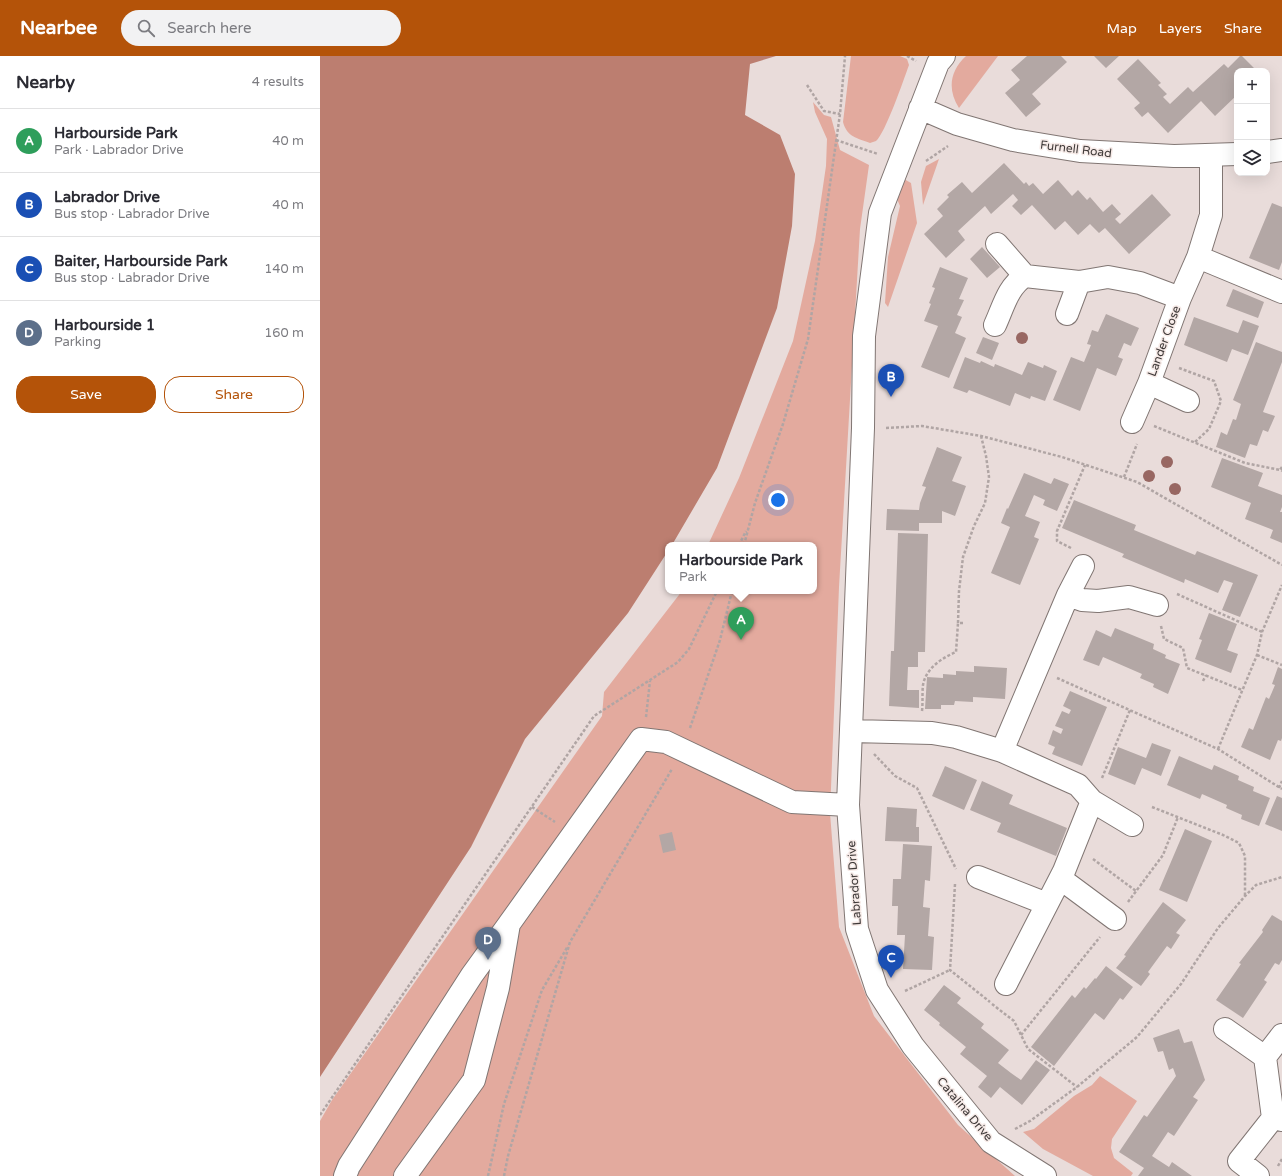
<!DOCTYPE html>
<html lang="en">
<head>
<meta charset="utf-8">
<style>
  body { margin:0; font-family:"Varela Round",sans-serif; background:#f2f2f3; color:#2b2b33 }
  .controls { position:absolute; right:12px; top:12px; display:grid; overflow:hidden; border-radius:8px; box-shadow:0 4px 16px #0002 }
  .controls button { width:36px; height:36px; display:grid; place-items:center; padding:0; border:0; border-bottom:1px solid #e1e1e2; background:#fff; color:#2b2b33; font:20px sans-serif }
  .you { position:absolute; left:458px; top:444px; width:14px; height:14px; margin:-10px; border:3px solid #fff; border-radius:50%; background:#1a73e8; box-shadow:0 0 0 6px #1a73e833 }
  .badge { display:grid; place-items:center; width:26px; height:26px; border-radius:50%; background:#b45309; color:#fff; font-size:13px; font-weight:700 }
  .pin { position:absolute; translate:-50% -33px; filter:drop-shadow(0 1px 2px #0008) }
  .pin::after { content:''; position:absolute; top:21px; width:14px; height:12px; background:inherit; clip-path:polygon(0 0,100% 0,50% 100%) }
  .popup { position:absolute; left:345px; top:486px; width:152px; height:52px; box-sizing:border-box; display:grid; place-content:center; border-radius:8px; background:#fff; filter:drop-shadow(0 1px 3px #0005); font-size:13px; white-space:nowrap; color:#7c7c81 }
  .popup b { font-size:15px; color:#2b2b33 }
  .popup::after { content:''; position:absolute; left:50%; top:100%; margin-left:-8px; border:8px solid transparent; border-top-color:#fff }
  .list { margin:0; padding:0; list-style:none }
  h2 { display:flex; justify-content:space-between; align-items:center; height:52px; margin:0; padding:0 16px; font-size:17px }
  h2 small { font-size:13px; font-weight:400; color:#7c7c81 }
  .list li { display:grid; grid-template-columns:26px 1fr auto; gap:12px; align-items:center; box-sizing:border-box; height:64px; padding:0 16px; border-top:1px solid #e1e1e2 }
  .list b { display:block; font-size:15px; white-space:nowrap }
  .list p { margin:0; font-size:13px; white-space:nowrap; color:#7c7c81 }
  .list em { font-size:13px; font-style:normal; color:#7c7c81 }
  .actions { display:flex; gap:8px; padding:12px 16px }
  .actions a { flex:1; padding:9px 0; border:1px solid #b45309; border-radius:16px; text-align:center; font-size:14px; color:#b45309 }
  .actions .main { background:#b45309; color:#fff }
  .icon { flex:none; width:22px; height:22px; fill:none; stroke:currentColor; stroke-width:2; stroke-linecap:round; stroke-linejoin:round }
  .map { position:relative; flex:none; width:962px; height:1120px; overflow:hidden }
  header { display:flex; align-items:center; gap:24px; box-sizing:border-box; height:56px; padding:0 20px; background:#b45309; color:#fff }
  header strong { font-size:19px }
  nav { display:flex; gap:22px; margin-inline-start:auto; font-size:14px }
  .search { width:280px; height:36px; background:#f2f2f3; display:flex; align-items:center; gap:10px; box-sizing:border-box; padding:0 14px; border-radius:22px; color:#7c7c81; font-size:15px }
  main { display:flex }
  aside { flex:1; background:#fff }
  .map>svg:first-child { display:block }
</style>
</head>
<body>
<header>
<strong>Nearbee</strong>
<div class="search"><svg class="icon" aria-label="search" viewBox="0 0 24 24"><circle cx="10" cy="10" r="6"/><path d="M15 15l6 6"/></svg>Search here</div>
<nav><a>Map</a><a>Layers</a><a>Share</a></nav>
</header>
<main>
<aside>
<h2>Nearby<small>4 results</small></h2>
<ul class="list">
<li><span class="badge" style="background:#2e9e5b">A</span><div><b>Harbourside Park</b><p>Park · Labrador Drive</p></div><em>40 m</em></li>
<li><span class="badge" style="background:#1a4fb4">B</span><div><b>Labrador Drive</b><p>Bus stop · Labrador Drive</p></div><em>40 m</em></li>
<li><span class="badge" style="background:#1a4fb4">C</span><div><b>Baiter, Harbourside Park</b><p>Bus stop · Labrador Drive</p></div><em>140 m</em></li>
<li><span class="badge" style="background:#5c6f8a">D</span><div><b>Harbourside 1</b><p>Parking</p></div><em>160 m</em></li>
</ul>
<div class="actions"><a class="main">Save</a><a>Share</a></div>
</aside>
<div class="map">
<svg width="962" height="1120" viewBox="0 0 962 1120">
  <rect width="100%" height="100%" fill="#e9dcda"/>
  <path fill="#e3aa9e" d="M 531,0 L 580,0 L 587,3 L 589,9 C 584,23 565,78 556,85 C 554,86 552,86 550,87 C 537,82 527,81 523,66 Z
    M 646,0 L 678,0 L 639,52 C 627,33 630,15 646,0 Z
    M 493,46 L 504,59 L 511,61 L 520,94 L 549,109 L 540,173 L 519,531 L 510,757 L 519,871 L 554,960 L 638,1069 L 695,1120 L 0,1120 L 0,1065 L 12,1044 L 282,660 L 284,636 L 362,535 L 494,535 L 494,489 L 388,489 L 419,422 L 473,285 L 495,185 L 506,110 L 507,83 L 495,56 Z
    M 619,103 L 603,149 L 601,126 L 606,110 Z
    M 584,123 L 591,127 L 597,167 L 568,251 L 565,247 L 568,201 L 580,150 L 577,143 Z
    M 780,1020 L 817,1045 L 792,1083 L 791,1092 L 794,1102 L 813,1117 L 811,1120 L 773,1120 L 723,1093 L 703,1076 L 714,1073 L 754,1040 L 772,1029 Z"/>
  <path fill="#bc7e70" d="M 0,0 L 456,0 L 430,8 L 425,59 L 460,79 L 475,118 L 472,170 L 457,252 L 397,412 L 352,489 L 348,489 L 348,495 L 308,557 L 205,683 L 151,791 L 0,1021 Z"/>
  <path fill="#b3a7a5" d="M 707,0 L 741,0 L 747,6 L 712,38 L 721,48 L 706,61 L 685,37 L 700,24 L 691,14 Z
    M 774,0 L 799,0 L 786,12 Z
    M 920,0 L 922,0 L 937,15 L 917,15 L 917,39 L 895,60 L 881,45 L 848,77 L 828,56 L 822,61 L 814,52 L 820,47 L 797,23 L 818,3 L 841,27 L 838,29 L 847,38 L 843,41 L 850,48 L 868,31 L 873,36 L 904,8 L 908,12 Z
    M 684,107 L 704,128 L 706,126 L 709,130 L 713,127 L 723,138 L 738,124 L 752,140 L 758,134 L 767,144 L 770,141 L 783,156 L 792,148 L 801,158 L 795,163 L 800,168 L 832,138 L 851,159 L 809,198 L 785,172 L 779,177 L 770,168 L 758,179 L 745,165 L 735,174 L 712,149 L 701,159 L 692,150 L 698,144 L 693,138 L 671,158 L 665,150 L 638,175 L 645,184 L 626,202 L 604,178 L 623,160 L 617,153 L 629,141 L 627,139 L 642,126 L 652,137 Z
    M 952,147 L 962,151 L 962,206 L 959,214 L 929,202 Z
    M 662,191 L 680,211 L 667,222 L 650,203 Z
    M 620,211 L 648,222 L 639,243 L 644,244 L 637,259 L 642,261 L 635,277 L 646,282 L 629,322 L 601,311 L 618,270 L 604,265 L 611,248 L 609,247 L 615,232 L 612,231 Z
    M 913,233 L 944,246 L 938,262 L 906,250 Z
    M 786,258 L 819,272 L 811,290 L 804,287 L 798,301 L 803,303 L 796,320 L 777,312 L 760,355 L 733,344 L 751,301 L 764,306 L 771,289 L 767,288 L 772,274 L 778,276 Z
    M 874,261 L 918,277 L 923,264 L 939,270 L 928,299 L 912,293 L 907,306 L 864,289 Z
    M 663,281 L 679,287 L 672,304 L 656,297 Z
    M 936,286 L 962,296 L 962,306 L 943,356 L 955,360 L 948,376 L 943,374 L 937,390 L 930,388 L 925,402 L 896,391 L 901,376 L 907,379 L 913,363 L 916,364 L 921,348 L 913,344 Z
    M 645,301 L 660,307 L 661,305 L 674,311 L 675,308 L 702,319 L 708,306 L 723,312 L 724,309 L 737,315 L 725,345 L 711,340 L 710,343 L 695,337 L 690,350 L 649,334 L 647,337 L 633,332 Z
    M 617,391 L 642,401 L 632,425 L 646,430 L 635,460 L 622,455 L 622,467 L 599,467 L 599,475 L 566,474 L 567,453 L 599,454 L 600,447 L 606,431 L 602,430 Z
    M 902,402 L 943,417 L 938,430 L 962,439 L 962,451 L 960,456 L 962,456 L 962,487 L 950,482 L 953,474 L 925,463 L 931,447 L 891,431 Z
    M 704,417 L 731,428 L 734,422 L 749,428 L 737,455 L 723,449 L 725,444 L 714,439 L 705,460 L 720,466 L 714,481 L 719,483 L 700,529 L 671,517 L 690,471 L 681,467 L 687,452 L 688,453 Z
    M 754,444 L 816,469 L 814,474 L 875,499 L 877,495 L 938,519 L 920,561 L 902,554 L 913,527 L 904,524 L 898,537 L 865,523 L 864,527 L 802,501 L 804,498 L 742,472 Z
    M 578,477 L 608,478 L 605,596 L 598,596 L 598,611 L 588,611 L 587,634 L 599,634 L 599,652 L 569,650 L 571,595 L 574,595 Z
    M 889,557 L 917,568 L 907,594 L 918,598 L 911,617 L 875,603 L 882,584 L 879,583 Z
    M 795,572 L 834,588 L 833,593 L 846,599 L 845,602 L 860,608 L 848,638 L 833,631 L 834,628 L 820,622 L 822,618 L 783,601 L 779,610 L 763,604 L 776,574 L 791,581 Z
    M 654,610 L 687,612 L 685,643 L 653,641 L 653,646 L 635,645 L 634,649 L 621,649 L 621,653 L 605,653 L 607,621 L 623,622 L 623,618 L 636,619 L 636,615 L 654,616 Z
    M 958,611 L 962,613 L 962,682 L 961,685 L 958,684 L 950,704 L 921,691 L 929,672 L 933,674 L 946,641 L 949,643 L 955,629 L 952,628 Z
    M 750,635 L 787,651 L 762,710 L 732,698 L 735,691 L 728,688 L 733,674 L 741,678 L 743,673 L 735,670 L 742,655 L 749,658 L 751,654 L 743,650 Z
    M 832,687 L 851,694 L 841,720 L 822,712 L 815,729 L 788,718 L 798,691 L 826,702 Z
    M 859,700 L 892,714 L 894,709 L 919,720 L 918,724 L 934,731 L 933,735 L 950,742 L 939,770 L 921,763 L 922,759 L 906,752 L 907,749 L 882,738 L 880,743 L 847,729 Z
    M 625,710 L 657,724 L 644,754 L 612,740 Z
    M 662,725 L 693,739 L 689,748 L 747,772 L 736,800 L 677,776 L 681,767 L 650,754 Z
    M 957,740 L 962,742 L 962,775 L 945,768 Z
    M 567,751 L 597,753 L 596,771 L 599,771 L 599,786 L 565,785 Z
    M 865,773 L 892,785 L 867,846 L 839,834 Z
    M 352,776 L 356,794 L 343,797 L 339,779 Z
    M 583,788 L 612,790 L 610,825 L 605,824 L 603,851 L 610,852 L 608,880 L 614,881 L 612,914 L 583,913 L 585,879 L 577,879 L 578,850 L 572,850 L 573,823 L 581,823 Z
    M 843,846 L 866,864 L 856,877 L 860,879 L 851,893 L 847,890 L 828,916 L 830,918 L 821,930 L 796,912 L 806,900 L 804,899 Z
    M 952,859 L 962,865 L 962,904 L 959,909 L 955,907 L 944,924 L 947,926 L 923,962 L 896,944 L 921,908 L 919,907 L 943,876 L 942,874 Z
    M 786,910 L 813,931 L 803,944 L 800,942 L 784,964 L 775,957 L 734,1010 L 711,991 L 752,939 L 755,942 L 764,931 L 766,933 L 775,922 L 776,923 Z
    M 624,929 L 641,942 L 637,947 L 664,968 L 661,972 L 689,994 L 678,1007 L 691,1017 L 701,1024 L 716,1004 L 730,1014 L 702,1049 L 680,1031 L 671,1042 L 658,1031 L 667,1020 L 640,998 L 646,991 L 619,969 L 620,967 L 604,954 Z
    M 859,973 L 864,987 L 872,985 L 885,1024 L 873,1041 L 878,1044 L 854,1080 L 848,1076 L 832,1100 L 849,1111 L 852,1106 L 872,1120 L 818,1120 L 824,1112 L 799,1096 L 824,1059 L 827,1061 L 856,1020 L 853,1012 L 849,1014 L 843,995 L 838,996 L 833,982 Z"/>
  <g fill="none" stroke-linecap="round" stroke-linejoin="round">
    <defs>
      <path id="minor" d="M 624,0 L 618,7 L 560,157 L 544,280 L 543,372 L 528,749 L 537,873 L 557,934 L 593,990 L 671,1086 L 725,1120
        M 600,52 L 637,68 L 693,84 L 760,95 L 854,100 L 917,98
        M 947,96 L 962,94
        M 677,188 L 705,220
        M 878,201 L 962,236
        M 747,258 L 759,226
        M 675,269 C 683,252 688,230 705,220 L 759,226 L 788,221 L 820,227 L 860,242
        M 829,327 L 868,345
        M 812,366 L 829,327 L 860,242 L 878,201 L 891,159 L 891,99
        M 748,539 L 762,544 L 778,545 L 809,541 L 837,549
        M 532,675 L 612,677 L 636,681 L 682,695 L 758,729 L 772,745 L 812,769
        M 682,695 L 748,539 L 763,510
        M 658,821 L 727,848
        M 741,823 L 795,863
        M 189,868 L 321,683 L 346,686 L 472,746 L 528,749
        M 686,928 L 744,815 L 772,745
        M 905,973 L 945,1001
        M 962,979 L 945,1001 L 953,1062 L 962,1064
        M 25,1120 L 29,1110 L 152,919 L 189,868 L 178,932 L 154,1024 L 85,1120
        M 938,1120 L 919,1105 L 953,1062"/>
    </defs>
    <use href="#minor" stroke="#817673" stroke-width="24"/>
    <path stroke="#b0a5a4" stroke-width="2.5" stroke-dasharray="3 2" stroke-linecap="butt" d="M 587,0 L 596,5
      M 487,29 L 504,55 L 520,58
      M 516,84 L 558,98
      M 606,105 L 628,90
      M 859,312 L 894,325 L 901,345 L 889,373 L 874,387
      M 834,370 L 925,407 L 960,414
      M 566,372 L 602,370 L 661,380 L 742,401 L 817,426 L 962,509
      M 962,411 L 960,414 L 962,415
      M 804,421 L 817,388
      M 419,489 L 426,475
      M 424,489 L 435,447 L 463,368 L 488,283 L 520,58 L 525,0
      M 751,492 L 737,485 L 737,475 L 765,409
      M 857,538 L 942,576
      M 643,567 L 638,567 L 639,535 L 643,501 L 654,470 L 665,447 L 669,421 L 666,400 L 661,380
      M 841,570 L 844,583 L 863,592 L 867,612 L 922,634
      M 937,599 L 962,609
      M 737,622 L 898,693 L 962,733
      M 883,625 L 886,619
      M 602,655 C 603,646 602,637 603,629 C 606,612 622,602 636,596 L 638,567
      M 326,661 L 330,625
      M 370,672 L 400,584 L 412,535
      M 898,693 L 937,599 L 942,576 L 962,529
      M 554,698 L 575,720 L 597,732 L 636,813
      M 782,722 L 810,654
      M 959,732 L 962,725
      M 212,751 L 235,766
      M 832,751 L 903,779 L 919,787 L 925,800 L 925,840
      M 773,803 L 816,835
      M 635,828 L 630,914 L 670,946
      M 808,846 L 843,799 L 858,761
      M 585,935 L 630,914
      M 672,948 L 694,965 L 708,993 L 757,1031
      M 701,979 L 780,881
      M 0,1059 L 274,660 L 358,606 L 369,593 L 397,535
      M 695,1073 L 710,1065 L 757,1031 L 817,981 L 861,928 L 898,872 L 925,840 L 936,829 L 962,821
      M 958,1110 L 962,1103
      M 168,1120 L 184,1048 L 222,934 L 248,890
      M 184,1120 L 188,1100 L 250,886 L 352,713"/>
    <use href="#minor" stroke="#fff" stroke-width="22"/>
  </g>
  <g fill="#986762">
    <circle cx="702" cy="282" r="6"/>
    <circle cx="847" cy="406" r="6"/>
    <circle cx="829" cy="420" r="6"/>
    <circle cx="855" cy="433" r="6"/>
  </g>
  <g text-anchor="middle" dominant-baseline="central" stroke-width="3" stroke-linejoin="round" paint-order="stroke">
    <g font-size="12" fill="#3f3a39" stroke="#f6eae7">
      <text transform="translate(756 93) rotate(7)">Furnell Road</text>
      <text transform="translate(844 285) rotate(-70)">Lander Close</text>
      <text transform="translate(534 827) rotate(-94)">Labrador Drive</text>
      <text transform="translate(645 1053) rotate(50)">Catalina Drive</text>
    </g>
  </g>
</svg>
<div class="controls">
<button>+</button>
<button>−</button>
<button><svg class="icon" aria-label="layers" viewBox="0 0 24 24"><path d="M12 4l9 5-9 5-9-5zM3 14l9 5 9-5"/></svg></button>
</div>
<div class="you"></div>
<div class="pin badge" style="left:421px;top:584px;background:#2e9e5b">A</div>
<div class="popup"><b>Harbourside Park</b>Park</div>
<div class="pin badge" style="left:571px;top:341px;background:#1a4fb4">B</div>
<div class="pin badge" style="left:571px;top:922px;background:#1a4fb4">C</div>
<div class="pin badge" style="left:168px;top:904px;background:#5c6f8a">D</div>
</div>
</main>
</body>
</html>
